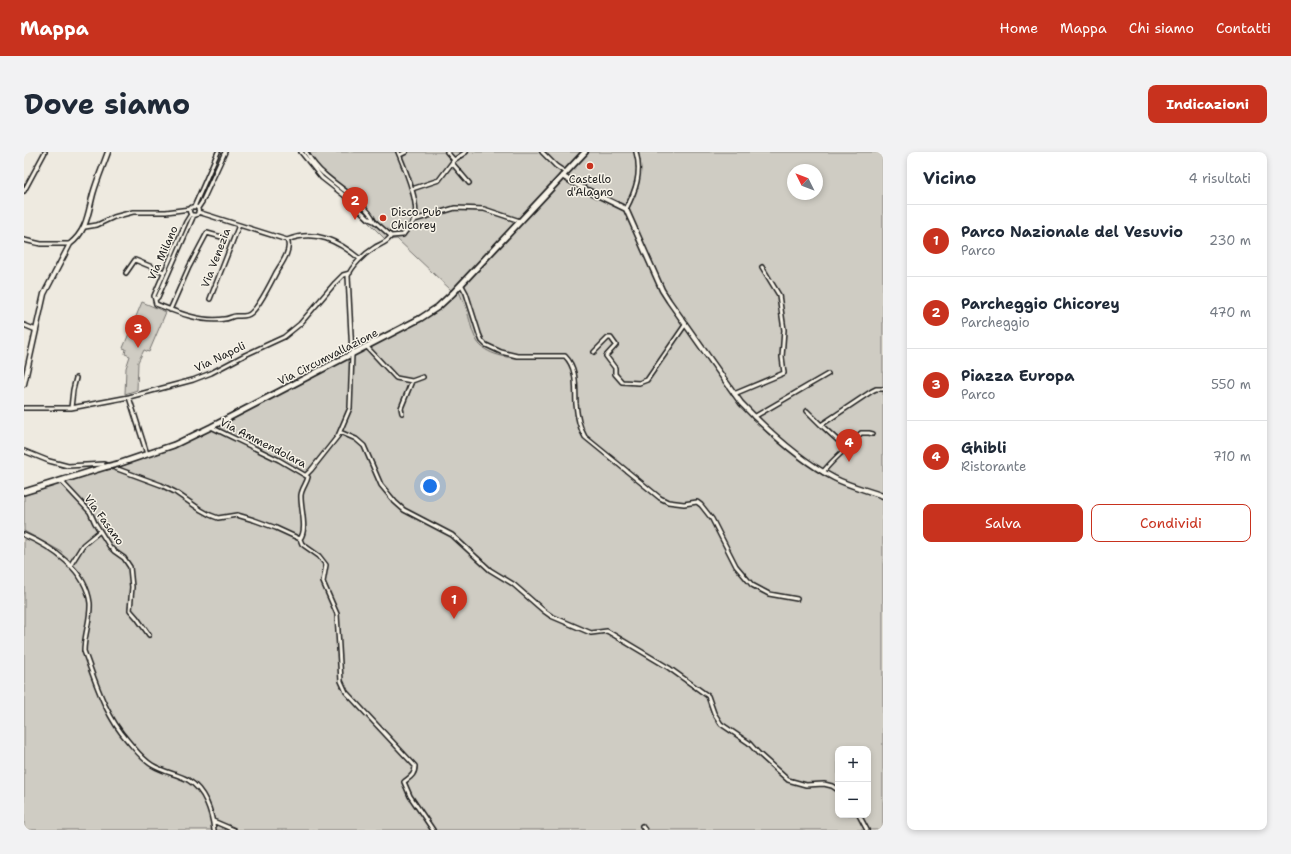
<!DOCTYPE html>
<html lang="it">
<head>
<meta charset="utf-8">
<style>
  body { margin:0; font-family:"Shantell Sans",sans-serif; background:#f2f2f3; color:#1f2937 }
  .controls { position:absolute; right:12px; bottom:12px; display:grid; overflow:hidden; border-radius:8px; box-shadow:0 2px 6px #0003 }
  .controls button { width:36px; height:36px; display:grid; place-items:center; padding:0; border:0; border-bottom:1px solid #e0e1e3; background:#fff; color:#1f2937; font:20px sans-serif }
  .compass { position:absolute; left:763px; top:12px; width:36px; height:36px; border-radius:50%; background:#fff; box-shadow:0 2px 6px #0003; rotate:312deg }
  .you { position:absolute; left:406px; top:334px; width:14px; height:14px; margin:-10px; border:3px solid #fff; border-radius:50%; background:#1a73e8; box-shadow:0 0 0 6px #1a73e833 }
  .badge { display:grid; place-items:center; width:26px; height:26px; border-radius:50%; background:#c8321e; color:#fff; font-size:13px; font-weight:700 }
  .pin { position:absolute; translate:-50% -33px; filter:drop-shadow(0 1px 2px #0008) }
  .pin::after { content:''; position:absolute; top:21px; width:14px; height:12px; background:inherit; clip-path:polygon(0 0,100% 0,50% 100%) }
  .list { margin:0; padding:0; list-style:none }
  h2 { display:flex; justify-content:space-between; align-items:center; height:52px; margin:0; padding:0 16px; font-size:17px }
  h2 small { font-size:13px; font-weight:400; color:#747a83 }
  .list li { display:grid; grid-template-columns:26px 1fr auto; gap:12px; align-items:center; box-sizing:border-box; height:72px; padding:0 16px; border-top:1px solid #e0e1e3 }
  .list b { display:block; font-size:15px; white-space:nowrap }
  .list p { margin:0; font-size:13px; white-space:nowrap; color:#747a83 }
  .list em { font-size:13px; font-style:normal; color:#747a83 }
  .actions { display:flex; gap:8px; padding:12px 16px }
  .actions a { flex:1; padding:9px 0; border:1px solid #c8321e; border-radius:8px; text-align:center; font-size:14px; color:#c8321e }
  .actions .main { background:#c8321e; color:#fff }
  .map { position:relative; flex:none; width:859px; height:678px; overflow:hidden; border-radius:8px }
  header { display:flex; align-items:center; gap:24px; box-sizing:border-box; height:56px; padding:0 20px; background:#c8321e; color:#fff }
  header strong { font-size:19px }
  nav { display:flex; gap:22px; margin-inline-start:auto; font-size:14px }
  .intro { display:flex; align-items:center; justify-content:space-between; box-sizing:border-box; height:96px; padding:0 24px }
  h1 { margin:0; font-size:28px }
  .button { padding:10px 18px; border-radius:8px; background:#c8321e; color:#fff; font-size:14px; font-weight:700 }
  main { display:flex; gap:24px; padding:0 24px }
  aside { flex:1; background:#fff; border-radius:8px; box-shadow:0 2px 6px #0003 }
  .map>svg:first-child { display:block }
</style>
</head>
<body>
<header>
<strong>Mappa</strong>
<nav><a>Home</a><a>Mappa</a><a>Chi siamo</a><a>Contatti</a></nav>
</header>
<div class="intro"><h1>Dove siamo</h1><a class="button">Indicazioni</a></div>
<main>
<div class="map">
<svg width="859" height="678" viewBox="0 0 859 678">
  <rect width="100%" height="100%" fill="#eeeae0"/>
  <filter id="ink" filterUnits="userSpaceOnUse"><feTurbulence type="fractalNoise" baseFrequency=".025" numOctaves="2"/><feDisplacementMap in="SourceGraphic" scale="8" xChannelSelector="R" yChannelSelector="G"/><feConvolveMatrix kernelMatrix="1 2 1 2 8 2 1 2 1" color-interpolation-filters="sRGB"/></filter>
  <g filter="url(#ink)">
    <path fill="#cfccc3" stroke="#767470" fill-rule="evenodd" d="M 276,0 L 859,0 L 859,678 L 0,678 L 0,338 L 154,291 L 342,194 L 408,158 L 427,138 L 373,87 L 362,88 L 326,52 L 294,23 ZM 769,18 L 793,18 L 793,42 L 769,42 ZM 814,597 L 844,597 L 844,663 L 814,663 Z
      M 118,150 L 142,160 L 125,200 L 120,198 L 114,210 L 113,238 L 101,242 L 102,216 L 106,204 L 101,202 L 102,197 L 99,196 Z"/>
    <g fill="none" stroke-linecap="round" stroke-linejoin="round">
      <path stroke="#6f6d69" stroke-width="1" d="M 435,139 C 437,145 440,151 442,156 C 446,167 447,179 453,189 C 461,203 486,207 500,206
        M 0,379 L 38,400"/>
      <defs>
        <path id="minor" d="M 277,0 L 298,26 L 321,44 L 345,67 L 350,69 L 367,84
          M 282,0 C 287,8 293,16 300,22 C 313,34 344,53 350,69
          M 423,0 L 430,8
          M 518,0 L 532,14 L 541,20
          M 376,3 L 382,0
          M 428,11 L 445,31
          M 388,37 L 415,28 L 430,8 L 442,0
          M 0,39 L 21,0
          M165.5 59a4.5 4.5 0 1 1 9 0a4.5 4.5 0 1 1-9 0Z
          M 170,55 L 194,0
          M 174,56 L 178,50 L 201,0
          M 602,57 C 612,38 618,21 612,0
          M 167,62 L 162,70 L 130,144 L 132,152 C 152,160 178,171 200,167 C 205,167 208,164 212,164 C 217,164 223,165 227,161 C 236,154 247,130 253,119 C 258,111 268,97 263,88 L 174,60
          M 390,68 L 431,56 L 460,57 L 496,69
          M 61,75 L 73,73 L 90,65 L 109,60 L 142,60 L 166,57
          M 367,84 L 379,83 C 382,78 388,73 390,68 C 397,53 380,15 374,0
          M 0,88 L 17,92 L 46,92
          M 263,88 C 292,77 314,89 336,107
          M 102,121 L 111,108 L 140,120
          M 437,132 L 442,141 L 455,182 L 458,189 L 462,193 L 477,200 L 493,204 L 541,204 C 554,217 551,236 552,252 C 553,263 555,275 561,285 L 636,346 L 644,350 L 660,352 L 673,350 L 677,353 L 688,367 L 712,414 L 728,433 L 745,442 L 773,447
          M 186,147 L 215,73
          M 131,148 L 134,145 L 170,63
          M 146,158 L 165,115 L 183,81 L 201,86
          M 0,173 L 12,178
          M 343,195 L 372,226 L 388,229 L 399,225
          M 570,200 L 584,186 L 587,186 L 592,193 L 582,204 L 591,216 L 591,222 L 598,230 L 615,231 L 623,228 L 661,173
          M 710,242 L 760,221 L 758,205 L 760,178 L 755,143 L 738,115
          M 105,245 L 123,302
          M 0,256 L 47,256 L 105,245 L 169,228 L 187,221 L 221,203 L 260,185 L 276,172 L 311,131 L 319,123 L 326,121
          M 47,256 L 49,238 L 52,226
          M 783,259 L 797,273 L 822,296
          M 378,261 L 377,256 L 388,229
          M 730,265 L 804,222
          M 797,273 L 848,239 L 852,237 L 859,237
          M 316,280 L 332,287 L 340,294 L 357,333 L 371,350 L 380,358 L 428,383 L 466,418 L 489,432 L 520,459 L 527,464 L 567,481 L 583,479 L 645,516 L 684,544 L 690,561 L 697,572 L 725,591 L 734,601 L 764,628 L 782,633 L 800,632 L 808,634 L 814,638
          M 0,299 L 25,309 L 44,314 L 80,312 L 137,333 L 151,340 L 177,358 L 186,363 L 194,366 L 213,363 L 230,368 L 252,376 L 276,387 C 284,377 276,355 277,343 C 278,336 283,331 284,325 L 255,308 L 187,275
          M 799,320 C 811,305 825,295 837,281 L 845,281 L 849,282
          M 282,323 L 287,318 L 314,284 L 326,256 L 328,202 L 324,124 C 328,114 340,102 350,96 C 356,92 363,91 367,84
          M 37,329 L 66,360 L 71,371 L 86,395 L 90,399 L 100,406 L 106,415 L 108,435 L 106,458 L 113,466 L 125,483
          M 0,383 C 28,395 62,418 66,451 C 67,467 60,483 60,499 C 72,531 81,563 104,589 C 111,597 118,607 128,613 C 139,620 153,622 164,628 C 181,638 188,660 190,678
          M 276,387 L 278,392 L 295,404 L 302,413 L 299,430 L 313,462 L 317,529 L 322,540 L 391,614 C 391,623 386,625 380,630 L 386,644 L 409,678
          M 46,414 L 59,393 L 76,379
          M 835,663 L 843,678
          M 189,669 L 210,678
          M 618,674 L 621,678"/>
        <path id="tertiary" d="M 538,24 L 555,34 L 602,57 L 638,138 L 645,149 L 717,251 C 743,278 777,309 810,326 C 825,334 843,338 859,344
          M 0,232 L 20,142 L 46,92 C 63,79 64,61 69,42 C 73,28 79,14 84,0"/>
        <path id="secondary" d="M 94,312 L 150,293 L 187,275 L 397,166 L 414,155 L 429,141 L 561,0
          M 0,340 L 81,315"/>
      </defs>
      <use href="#minor" stroke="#1c1c1c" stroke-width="6"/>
      <use href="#tertiary" stroke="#1c1c1c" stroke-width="7"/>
      <use href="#secondary" stroke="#1c1c1c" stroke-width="8"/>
      <use href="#minor" stroke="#f7f3e8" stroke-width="3"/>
      <use href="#tertiary" stroke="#f7f3e8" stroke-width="4"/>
      <use href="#secondary" stroke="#f7f3e8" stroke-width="4.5"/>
      <defs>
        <path id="secondary-bridge" d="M 81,315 L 94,312"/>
      </defs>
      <use href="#secondary-bridge" stroke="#1c1c1c" stroke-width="8" stroke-linecap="butt"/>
      <use href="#secondary-bridge" stroke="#f7f3e8" stroke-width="4.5"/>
    </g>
  </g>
  <g fill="#c8321e" stroke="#f7f3e8" stroke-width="1.5">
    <circle cx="566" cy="14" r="4"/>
    <circle cx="359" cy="66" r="4"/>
  </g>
  <g text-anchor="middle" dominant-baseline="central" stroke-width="3" stroke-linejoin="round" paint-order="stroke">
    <g font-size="11" fill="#1c1c1c" stroke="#f7f3e8">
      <text x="566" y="27">Castello<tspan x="566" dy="13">d'Alagno</tspan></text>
      <text x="367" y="60" text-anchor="start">Disco Pub<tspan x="367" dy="13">Chicorey</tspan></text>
    </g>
    <g font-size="11" fill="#1c1c1c" stroke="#f7f3e8">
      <text transform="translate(139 101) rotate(-66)">Via Milano</text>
      <text transform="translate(192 106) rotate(-69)">Via Venezia</text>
      <text transform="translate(196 205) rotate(-26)">Via Napoli</text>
      <text transform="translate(304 205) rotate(-27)">Via Circumvallazione</text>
      <text transform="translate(239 291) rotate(27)">Via Ammendolara</text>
      <text transform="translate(80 368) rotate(54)">Via Fasano</text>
    </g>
  </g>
</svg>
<div class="controls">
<button>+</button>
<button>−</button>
</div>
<svg class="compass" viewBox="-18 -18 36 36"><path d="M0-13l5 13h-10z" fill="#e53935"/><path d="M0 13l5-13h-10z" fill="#747a83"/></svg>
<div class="you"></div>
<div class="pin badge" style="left:430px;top:467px">1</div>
<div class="pin badge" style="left:331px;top:68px">2</div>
<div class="pin badge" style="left:114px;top:196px">3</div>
<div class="pin badge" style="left:825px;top:310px">4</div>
</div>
<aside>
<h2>Vicino<small>4 risultati</small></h2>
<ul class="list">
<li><span class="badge">1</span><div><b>Parco Nazionale del Vesuvio</b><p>Parco</p></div><em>230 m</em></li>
<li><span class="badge">2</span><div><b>Parcheggio Chicorey</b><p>Parcheggio</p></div><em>470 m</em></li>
<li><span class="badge">3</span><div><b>Piazza Europa</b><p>Parco</p></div><em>550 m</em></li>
<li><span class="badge">4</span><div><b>Ghibli</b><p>Ristorante</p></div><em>710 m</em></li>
</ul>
<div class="actions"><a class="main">Salva</a><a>Condividi</a></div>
</aside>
</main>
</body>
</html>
